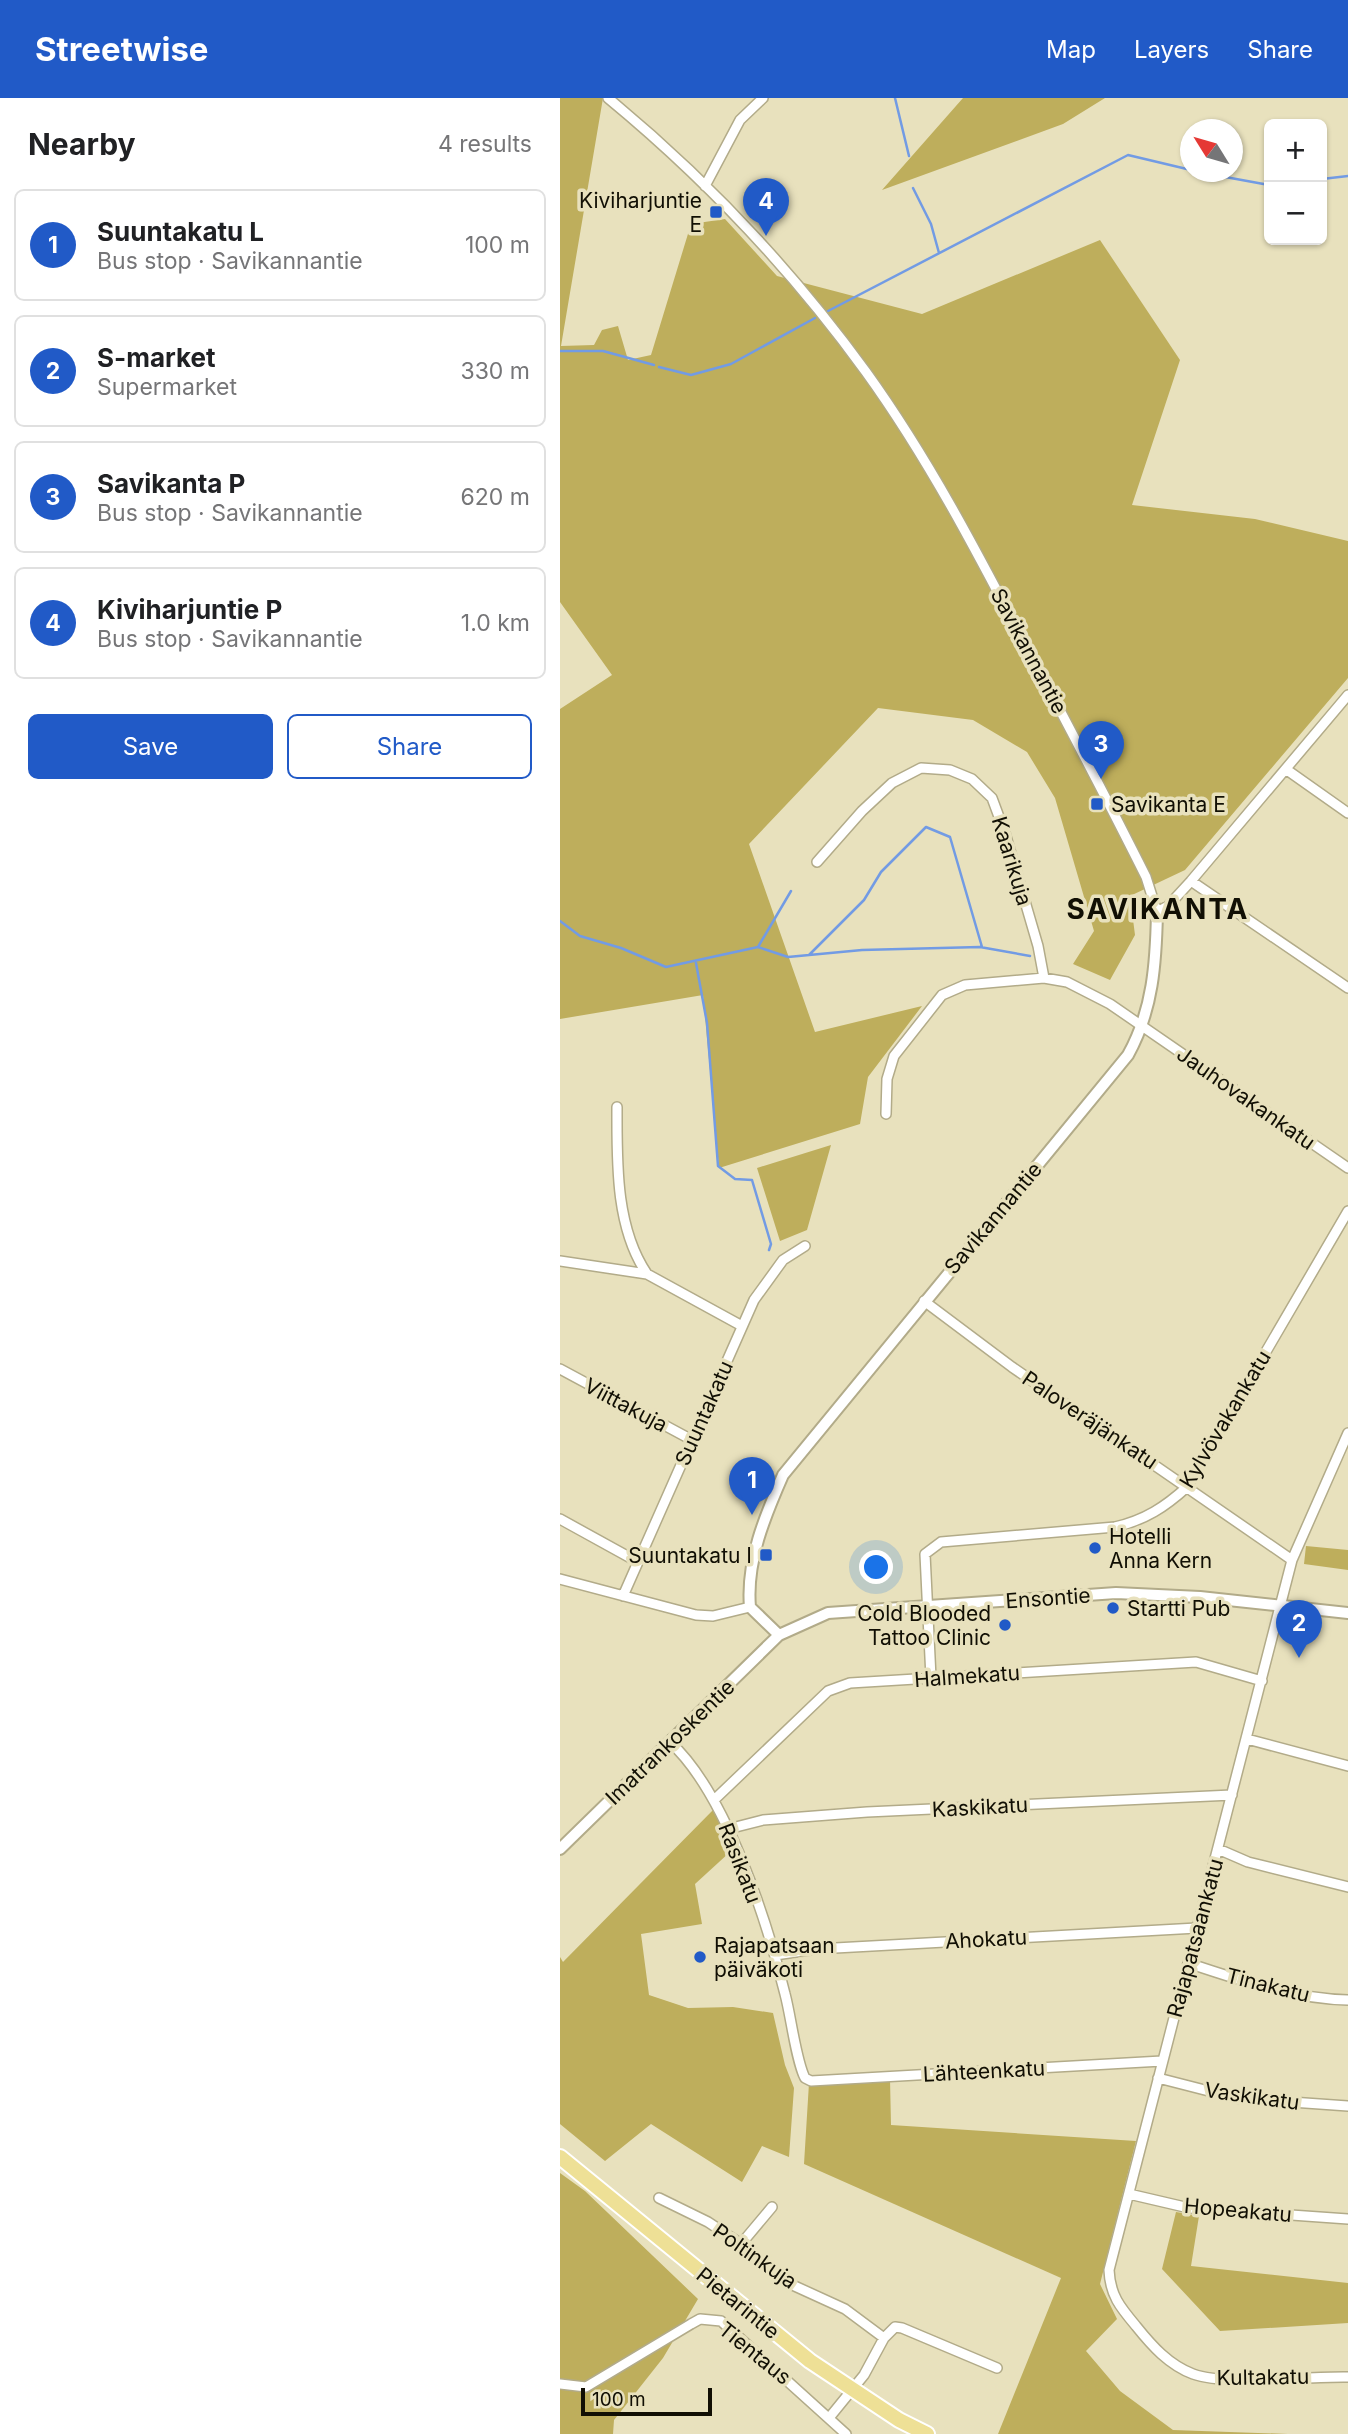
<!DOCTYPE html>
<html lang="en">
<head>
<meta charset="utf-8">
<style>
  body { margin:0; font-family:Inter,sans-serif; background:#f2f2f2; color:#202124 }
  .controls { position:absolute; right:21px; top:21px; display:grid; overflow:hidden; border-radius:10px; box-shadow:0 2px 5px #0004 }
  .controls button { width:63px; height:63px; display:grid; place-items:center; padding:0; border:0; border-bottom:2px solid #e0e0e0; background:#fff; color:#202124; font:35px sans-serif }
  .compass { position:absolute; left:620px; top:21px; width:63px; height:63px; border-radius:50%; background:#fff; box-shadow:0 2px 5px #0004; rotate:307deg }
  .scale { position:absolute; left:21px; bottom:18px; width:131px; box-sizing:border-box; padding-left:7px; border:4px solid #110f04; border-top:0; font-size:19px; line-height:24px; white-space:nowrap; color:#110f04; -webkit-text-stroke:5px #e8e1bd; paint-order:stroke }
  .you { position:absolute; left:317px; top:1470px; width:24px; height:24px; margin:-18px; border:5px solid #fff; border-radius:50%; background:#1a73e8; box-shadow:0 0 0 10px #1a73e833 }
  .badge { display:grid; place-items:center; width:46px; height:46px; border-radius:50%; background:#215ac7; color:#fff; font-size:23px; font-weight:700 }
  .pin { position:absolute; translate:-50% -58px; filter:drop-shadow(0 2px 4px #0008) }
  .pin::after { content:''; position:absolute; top:37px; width:24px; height:21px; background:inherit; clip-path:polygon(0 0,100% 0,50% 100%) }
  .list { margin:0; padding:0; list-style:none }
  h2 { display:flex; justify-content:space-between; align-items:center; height:91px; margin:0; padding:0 28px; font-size:30px }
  h2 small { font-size:23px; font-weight:400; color:#757577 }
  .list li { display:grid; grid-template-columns:46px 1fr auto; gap:21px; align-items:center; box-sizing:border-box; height:112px; margin:0 14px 14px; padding:0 14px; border:2px solid #e0e0e0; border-radius:10px }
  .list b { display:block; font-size:26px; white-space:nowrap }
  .list p { margin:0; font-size:23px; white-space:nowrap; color:#757577 }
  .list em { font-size:23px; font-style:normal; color:#757577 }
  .actions { display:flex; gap:14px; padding:21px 28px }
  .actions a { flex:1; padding:16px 0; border:2px solid #215ac7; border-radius:10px; text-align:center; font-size:24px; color:#215ac7 }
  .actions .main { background:#215ac7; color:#fff }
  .map { position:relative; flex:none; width:788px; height:2336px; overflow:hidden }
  header { display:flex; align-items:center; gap:42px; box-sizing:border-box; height:98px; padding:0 35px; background:#215ac7; color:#fff }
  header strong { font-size:33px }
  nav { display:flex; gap:38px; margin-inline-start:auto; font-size:24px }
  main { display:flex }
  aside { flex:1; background:#fff }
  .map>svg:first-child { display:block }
</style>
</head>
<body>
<header>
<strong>Streetwise</strong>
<nav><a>Map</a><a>Layers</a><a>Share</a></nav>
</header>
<main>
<aside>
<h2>Nearby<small>4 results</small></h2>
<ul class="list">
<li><span class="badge">1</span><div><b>Suuntakatu L</b><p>Bus stop · Savikannantie</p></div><em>100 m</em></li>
<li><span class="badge">2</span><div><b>S-market</b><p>Supermarket</p></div><em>330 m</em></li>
<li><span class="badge">3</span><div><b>Savikanta P</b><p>Bus stop · Savikannantie</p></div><em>620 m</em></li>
<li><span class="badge">4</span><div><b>Kiviharjuntie P</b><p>Bus stop · Savikannantie</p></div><em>1.0 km</em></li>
</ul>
<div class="actions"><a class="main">Save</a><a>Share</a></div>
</aside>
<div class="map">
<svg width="788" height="2336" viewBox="0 0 788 2336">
  <rect width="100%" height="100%" fill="#e8e1bd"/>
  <path fill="#beae5c" d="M 0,0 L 43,0 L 1,248 L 34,247 L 42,232 L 58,228 L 68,262 L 91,257 L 131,126 L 165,121 L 217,178 L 362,216 L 540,142 L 620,262 L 572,407 L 695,421 L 788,443 L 788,580 L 625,772 L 570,798 L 575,837 L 550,882 L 513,866 L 534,833 L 495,700 L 467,654 L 413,622 L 318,610 L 189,746 L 255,934 L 362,908 L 308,979 L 300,1026 L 159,1070 L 143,897 L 0,921 L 0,611 L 52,577 L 0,504 Z
    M 403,0 L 545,0 L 503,26 L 322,92 Z
    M 271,1047 L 247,1132 L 220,1143 L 197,1070 Z
    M 746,1448 L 788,1452 L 788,1472 L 744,1466 Z
    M 154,1711 L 170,1754 L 135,1786 L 142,1826 L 81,1836 L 89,1897 L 128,1910 L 173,1909 L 213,1915 L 225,1967 L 234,1990 L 229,2059 L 202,2048 L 182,2084 L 91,2026 L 45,2063 L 0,2026 L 0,1859 L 3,1864 Z
    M 330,1981 L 331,2027 L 576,2043 L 540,2186 L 557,2221 L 526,2253 L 560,2293 L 613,2332 L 728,2336 L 438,2336 L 501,2180 L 244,2066 L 249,1985 Z
    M 0,2075 L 25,2093 L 138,2201 L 103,2260 L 54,2322 L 53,2336 L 0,2336 Z
    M 616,2114 L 639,2118 L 631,2168 L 788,2185 L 788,2225 L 660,2233 L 602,2171 Z"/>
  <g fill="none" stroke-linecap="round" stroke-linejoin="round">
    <path stroke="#729be4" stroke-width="2.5" d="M 335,0 L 349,58
      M 638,74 L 709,87
      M 762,81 L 788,78
      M 353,90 L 371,126 L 379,155
      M 268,213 L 568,57 L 631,72
      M 0,253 L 43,253 L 94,267
      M 99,269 L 131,277 L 171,266 L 255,220
      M 0,823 L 20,838 L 61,850 L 106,869 L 198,849 L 228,859 L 302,852 L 420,849 L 470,858
      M 198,849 L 231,793
      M 249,857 L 304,802 L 321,774 L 366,729 L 390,739 L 422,849
      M 136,865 L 147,925 L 158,1068 L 175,1081 L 192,1082 L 211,1146 L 209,1152"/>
    <defs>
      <path id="minor" d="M 48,0 C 145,80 232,172 306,274 C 368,360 417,454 466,548 C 507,625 547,701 586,779 L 597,814 L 608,808 L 631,783 L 788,597
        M 145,88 L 180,22 L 203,0
        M 727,672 L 788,715
        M 257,764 L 302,713 L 332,685 L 361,670 L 390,672 L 412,681 L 432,700 L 445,735 L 478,848 L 484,880
        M 631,783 L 788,890
        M 57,1009 C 57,1063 55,1129 87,1176
        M 326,1016 L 327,981 L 334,958 L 382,897 L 405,887 L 484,880 L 507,884 L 550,906 L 788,1070
        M 0,1163 L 87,1176 L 182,1228
        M 364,1203 L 452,1269 L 732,1462
        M 0,1271 L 132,1342
        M 788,1335 L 732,1462 L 549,2172 C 550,2197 560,2209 576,2228 C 592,2248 609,2267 633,2276 C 665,2288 749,2278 788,2279
        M 0,1421 L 78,1464
        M 0,1481 L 136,1517 L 153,1518 L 190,1509
        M 63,1498 L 194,1202 L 223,1162 L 245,1148
        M 371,1580 L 365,1456 L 381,1444 L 555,1429 C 585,1422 605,1409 627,1389 L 788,1113
        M 687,1641 L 788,1668
        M 110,1644 C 166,1695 207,1823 225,1896 C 231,1918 236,1963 245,1980 L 251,1983 L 602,1963
        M 154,1702 L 268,1593 L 290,1585 L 636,1564 L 702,1583
        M 168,1731 L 203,1722 L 307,1714 L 672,1697
        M 658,1751 L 688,1764 L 788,1789
        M 215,1857 L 257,1851 L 637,1830
        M 628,1865 C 680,1882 733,1901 788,1902
        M 598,1980 L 676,2000 L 788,2008
        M 569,2096 L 629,2110 L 788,2121
        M 99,2100 L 148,2124 L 181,2146 L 228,2185 L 285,2211 L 324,2240 L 335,2229 L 342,2230 L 437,2270
        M 181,2146 L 212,2109
        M 0,2286 L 26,2289 L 131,2226 L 140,2221 L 161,2223 L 286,2336
        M 269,2320 L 304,2277 L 324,2240"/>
      <path id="tertiary" d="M 219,1537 L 190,1509 C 186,1463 205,1418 223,1377 L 568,957 C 593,912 596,865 597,814
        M 0,1751 L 219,1537 L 268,1515 L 556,1495 L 640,1499 L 788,1515"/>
      <path id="primary" d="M 0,2059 L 250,2263 L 339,2322 L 367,2336"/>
    </defs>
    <use href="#minor" stroke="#b2ab89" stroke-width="12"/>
    <use href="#tertiary" stroke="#b2ab89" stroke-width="14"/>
    <use href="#primary" stroke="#fff" stroke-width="18"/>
    <use href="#minor" stroke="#fff" stroke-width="9"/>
    <use href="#tertiary" stroke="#fff" stroke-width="10"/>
    <use href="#primary" stroke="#eee096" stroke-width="14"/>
  </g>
  <g fill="#215ac7" stroke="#e8e1bd" stroke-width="2.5">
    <rect x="149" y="107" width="14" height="14" rx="3.5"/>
    <rect x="530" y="699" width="14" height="14" rx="3.5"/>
    <circle cx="535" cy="1450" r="7"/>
    <rect x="199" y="1450" width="14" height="14" rx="3.5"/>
    <circle cx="553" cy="1510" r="7"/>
    <circle cx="445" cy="1527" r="7"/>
    <circle cx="140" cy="1859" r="7"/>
  </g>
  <g text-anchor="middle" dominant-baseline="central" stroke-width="7" stroke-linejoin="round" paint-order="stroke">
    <g font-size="21" fill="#110f04" stroke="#e8e1bd" text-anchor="start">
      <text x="142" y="102" text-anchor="end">Kiviharjuntie<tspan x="142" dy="24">E</tspan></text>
      <text x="551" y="706">Savikanta E</text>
      <text x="549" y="1438">Hotelli<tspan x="549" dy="24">Anna Kern</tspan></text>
      <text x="192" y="1457" text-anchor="end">Suuntakatu I</text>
      <text x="567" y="1510">Startti Pub</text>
      <text x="431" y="1515" text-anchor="end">Cold Blooded<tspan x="431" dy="24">Tattoo Clinic</tspan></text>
      <text x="154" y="1847">Rajapatsaan<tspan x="154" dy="24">päiväkoti</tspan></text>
    </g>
    <g font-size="21" fill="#110f04" stroke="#e8e1bd">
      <text transform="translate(469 553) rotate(62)">Savikannantie</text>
      <text transform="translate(452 763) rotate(73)">Kaarikuja</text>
      <text transform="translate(686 1000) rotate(35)">Jauhovakankatu</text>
      <text transform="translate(433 1120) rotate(-50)">Savikannantie</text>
      <text transform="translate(66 1307) rotate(28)">Viittakuja</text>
      <text transform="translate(144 1315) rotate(-66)">Suuntakatu</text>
      <text transform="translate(665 1321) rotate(-59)">Kylvövakankatu</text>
      <text transform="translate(530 1322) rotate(34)">Paloveräjänkatu</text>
      <text transform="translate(488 1500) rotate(-4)">Ensontie</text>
      <text transform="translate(407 1578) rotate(-4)">Halmekatu</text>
      <text transform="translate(110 1644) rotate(-44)">Imatrankoskentie</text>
      <text transform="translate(420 1709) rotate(-3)">Kaskikatu</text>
      <text transform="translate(180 1765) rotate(69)">Rasikatu</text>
      <text transform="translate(635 1840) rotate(-75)">Rajapatsaankatu</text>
      <text transform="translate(426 1841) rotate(-3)">Ahokatu</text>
      <text transform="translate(708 1887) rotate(14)">Tinakatu</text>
      <text transform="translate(424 1973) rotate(-3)">Lähteenkatu</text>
      <text transform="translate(692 1998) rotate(8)">Vaskikatu</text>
      <text transform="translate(678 2112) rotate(5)">Hopeakatu</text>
      <text transform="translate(195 2158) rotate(35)">Poltinkuja</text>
      <text transform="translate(178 2205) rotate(39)">Pietarintie</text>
      <text transform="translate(195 2255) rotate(39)">Tientaus</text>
      <text transform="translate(703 2279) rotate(-1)">Kultakatu</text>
    </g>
    <g font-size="28" font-weight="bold" letter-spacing="2" fill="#110f04" stroke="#e8e1bd">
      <text x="598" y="811">SAVIKANTA</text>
    </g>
  </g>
</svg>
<div class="controls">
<button>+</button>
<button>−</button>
</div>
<svg class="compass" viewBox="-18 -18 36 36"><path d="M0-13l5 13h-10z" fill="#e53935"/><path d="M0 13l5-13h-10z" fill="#757577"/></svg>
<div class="scale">100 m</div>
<div class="you"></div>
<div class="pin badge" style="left:192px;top:1417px">1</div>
<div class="pin badge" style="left:739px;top:1560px">2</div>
<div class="pin badge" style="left:541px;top:681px">3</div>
<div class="pin badge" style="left:206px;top:138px">4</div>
</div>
</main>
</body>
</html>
